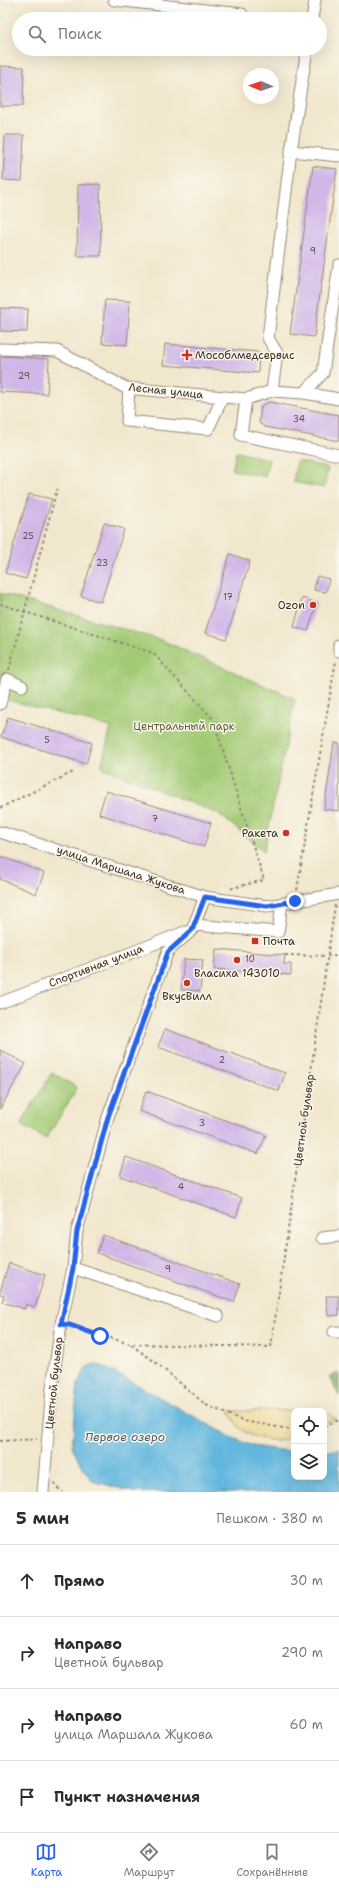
<!DOCTYPE html>
<html lang="ru">
<head>
<meta charset="utf-8">
<style>
  body { margin:0; font-family:"Shantell Sans",sans-serif; background:#f7f7f7; color:#2b2b33 }
  .controls { position:absolute; right:12px; bottom:12px; display:grid; overflow:hidden; border-radius:8px; box-shadow:0 4px 16px #0002 }
  .controls button { width:36px; height:36px; display:grid; place-items:center; padding:0; border:0; border-bottom:1px solid #e1e1e2; background:#fff; color:#2b2b33; font:20px sans-serif }
  .compass { position:absolute; left:243px; top:68px; width:36px; height:36px; border-radius:50%; background:#fff; box-shadow:0 4px 16px #0002; rotate:272deg }
  .stop { position:absolute; width:12px; height:12px; margin:-9px; border:3px solid #2563eb; border-radius:50%; background:#fff }
  .stop.end { background:#2563eb; border-color:#fff; box-shadow:0 1px 4px #0008 }
  .list { margin:0; padding:0; list-style:none }
  h2 { display:flex; justify-content:space-between; align-items:center; height:52px; margin:0; padding:0 16px; font-size:17px }
  h2 small { font-size:13px; font-weight:400; color:#7c7c81 }
  .list li { display:grid; grid-template-columns:26px 1fr auto; gap:12px; align-items:center; box-sizing:border-box; height:72px; padding:0 16px; border-top:1px solid #e1e1e2 }
  .list b { display:block; font-size:15px; white-space:nowrap }
  .list p { margin:0; font-size:13px; white-space:nowrap; color:#7c7c81 }
  .list em { font-size:13px; font-style:normal; color:#7c7c81 }
  .icon { flex:none; width:22px; height:22px; fill:none; stroke:currentColor; stroke-width:2; stroke-linecap:round; stroke-linejoin:round }
  .map { position:relative; flex:none; width:339px; height:1492px; overflow:hidden }
  .search { position:absolute; background:#fff; box-shadow:0 4px 16px #0002; left:12px; right:12px; top:12px; height:44px; display:flex; align-items:center; gap:10px; box-sizing:border-box; padding:0 14px; border-radius:22px; color:#7c7c81; font-size:15px }
  .sheet { height:340px; background:#fff }
  nav { display:flex; justify-content:space-around; align-items:center; box-sizing:border-box; height:56px; border-top:1px solid #e1e1e2; background:#fff; font-size:11px; color:#7c7c81 }
  nav a { display:grid; justify-items:center; gap:2px }
  nav .on { color:#2563eb }
  .map>svg:first-child { display:block }
</style>
</head>
<body>
<div class="map">
<svg width="339" height="1492" viewBox="0 0 339 1492">
  <rect width="100%" height="100%" fill="#fbf7ec"/>
  <filter id="ink" filterUnits="userSpaceOnUse"><feTurbulence type="fractalNoise" baseFrequency=".025" numOctaves="2"/><feDisplacementMap in="SourceGraphic" scale="8" xChannelSelector="R" yChannelSelector="G"/><feConvolveMatrix kernelMatrix="1 2 1 2 8 2 1 2 1" color-interpolation-filters="sRGB"/></filter>
  <filter id="wash" filterUnits="userSpaceOnUse"><feTurbulence type="fractalNoise" baseFrequency=".012" numOctaves="4" result="noise"/><feDisplacementMap in="SourceGraphic" scale="16" xChannelSelector="R" yChannelSelector="G"/><feGaussianBlur stdDeviation="0.9" result="paint"/><feColorMatrix in="noise" values="0 0 0 0 0 0 0 0 0 0 0 0 0 0 0 0 0 1.4 0 .05"/><feComposite in="paint" operator="in"/></filter>
  <g filter="url(#wash)">
    <rect width="100%" height="100%" fill="#f1e7cd"/>
    <path fill="#a2ca75" stroke="#6e7a4a" d="M 236,452 L 269,459 L 265,477 L 232,470 Z
      M 297,461 L 328,468 L 324,488 L 293,482 Z
      M 0,593 L 161,640 L 295,699 L 264,851 L 219,814 L 101,767 L 111,727 L 0,698 Z
      M 52,1073 L 75,1086 L 76,1090 L 46,1139 L 21,1125 L 23,1120 Z"/>
    <path fill="#81ae66" stroke="#5e6c42" d="M 339,1373 L 339,1396 L 329,1377 Z"/>
    <path fill="#eeda9e" stroke="#94825e" d="M 322,1410 L 336,1419 L 324,1423 L 324,1411 L 294,1411 L 294,1437 C 281,1444 252,1439 241,1429 C 236,1425 232,1416 229,1411 Z"/>
    <path fill="#63b7df" stroke="#4f707e" d="M 94,1364 L 105,1367 L 231,1437 L 253,1446 L 294,1452 L 294,1477 L 324,1477 L 324,1452 L 339,1449 L 339,1492 L 134,1492 L 92,1481 L 81,1465 L 72,1446 L 78,1383 L 87,1367 Z"/>
    <g id="blocks">
      <path fill="#d1b7e8" d="M 0,66 L 24,67 L 23,106 L 0,106 Z
        M 5,135 L 24,135 L 22,181 L 3,180 Z
        M 313,166 L 337,169 L 314,337 L 290,334 Z
        M 100,184 L 101,256 L 77,256 L 78,185 Z
        M 105,300 L 130,301 L 127,345 L 102,343 Z
        M 0,308 L 28,309 L 27,332 L 0,331 Z
        M 165,344 L 259,352 L 258,373 L 163,365 Z
        M 0,356 L 49,359 L 47,394 L 0,392 Z
        M 269,402 L 339,415 L 339,441 L 265,427 L 259,423 L 261,406 Z
        M 29,494 L 52,499 L 26,579 L 5,573 Z
        M 104,523 L 124,529 L 101,602 L 81,596 Z
        M 230,554 L 250,561 L 226,639 L 205,633 Z
        M 317,576 L 329,579 L 326,592 L 314,590 Z
        M 302,598 L 317,603 L 308,631 L 294,627 Z
        M 8,717 L 92,743 L 86,764 L 1,737 Z
        M 334,743 L 339,743 L 339,811 L 324,809 Z
        M 106,791 L 211,823 L 204,847 L 99,814 Z
        M 0,856 L 44,873 L 36,894 L 0,879 Z
        M 216,949 L 285,955 L 284,964 L 291,964 L 291,975 L 214,969 Z
        M 184,959 L 203,960 L 200,991 L 181,990 Z
        M 165,1029 L 285,1073 L 279,1091 L 158,1047 Z
        M 0,1050 L 26,1064 L 0,1109 Z
        M 146,1091 L 266,1135 L 258,1154 L 139,1111 Z
        M 126,1157 L 242,1198 L 236,1217 L 120,1176 Z
        M 103,1235 L 240,1284 L 234,1302 L 97,1253 Z
        M 9,1263 L 45,1275 L 35,1307 L 26,1304 L 25,1309 L 2,1302 L 4,1295 L 0,1294 L 0,1292 Z
        M 326,1296 L 339,1296 L 339,1315 L 328,1316 Z"/>
    </g>
  </g>
  <g filter="url(#ink)">
    <use href="#blocks" fill-opacity="0" stroke="#968876" stroke-width="1"/>
    <g fill="none" stroke-linecap="round" stroke-linejoin="round">
      <defs>
        <path id="minor" d="M 114,0 L 242,14
          M 312,19 L 315,0
          M 307,49 L 291,151 L 339,156
          M 0,349 L 57,351 L 126,388 L 246,399 L 272,391 L 304,393 L 339,399
          M 129,389 L 127,421 L 208,429 L 223,397
          M 272,391 L 277,353 L 268,338 L 291,151
          M 304,393 L 323,373 L 339,265
          M 246,399 L 241,435 L 339,455
          M 339,645 L 339,651
          M 0,704 L 7,679 L 22,686
          M 0,832 L 205,897 L 267,906 L 339,894
          M 194,925 L 278,932 L 282,903
          M 0,1003 L 185,932
          M 322,1238 L 339,1236
          M 73,1268 L 218,1316
          M 334,1332 L 339,1332
          M 43,1492 L 52,1388 L 61,1324 L 73,1268 L 77,1231 L 108,1117 L 168,951 L 192,930 L 205,897"/>
      </defs>
      <use href="#minor" stroke="#968876" stroke-width="13"/>
      <path stroke="#968876" stroke-width="2" stroke-dasharray="3 3" stroke-linecap="butt" d="M 0,604 L 153,653 L 213,719 L 264,880 L 229,889
        M 9,670 L 57,489
        M 0,808 L 73,772
        M 297,890 L 336,660
        M 285,955 L 339,956
        M 70,1325 L 130,1344 L 271,1347 L 335,905
        M 131,1345 L 154,1361 L 206,1405 L 244,1421 L 294,1430
        M 324,1426 L 339,1420
        M 0,1441 L 37,1439
        M 55,1483 L 55,1486 L 63,1492"/>
      <use href="#minor" stroke="#fff" stroke-width="11"/>
    </g>
  </g>
  <g fill="none" stroke-linecap="round" stroke-linejoin="round" filter="url(#ink)">
    <path stroke="#2563eb" stroke-width="5" d="M 100,1336 L 70,1325 L 61,1324 L 73,1268 L 77,1231 L 108,1117 L 168,952 L 192,930 L 205,897 L 267,906 L 295,901"/>
  </g>
  <g fill="#c8321e" stroke="#fbf7ec" stroke-width="1.5">
    <path d="M185 349h4v4h4v4h-4v4h-4v-4h-4v-4h4z"/>
    <circle cx="313" cy="605" r="4"/>
    <circle cx="286" cy="833" r="4"/>
    <rect x="251" y="937" width="8" height="8" rx="2"/>
    <circle cx="237" cy="960" r="4"/>
    <circle cx="187" cy="983" r="4"/>
  </g>
  <g text-anchor="middle" dominant-baseline="central" stroke-width="3" stroke-linejoin="round" paint-order="stroke">
    <g font-size="9" fill="#604d50">
      <text x="313" y="251">9</text>
      <text x="24" y="376">29</text>
      <text x="299" y="419">34</text>
      <text x="28" y="536">25</text>
      <text x="102" y="563">23</text>
      <text x="228" y="597">17</text>
      <text x="47" y="740">5</text>
      <text x="155" y="819">7</text>
      <text x="250" y="959">10</text>
      <text x="222" y="1060">2</text>
      <text x="202" y="1123">3</text>
      <text x="181" y="1187">4</text>
      <text x="168" y="1269">9</text>
    </g>
    <g font-size="11" fill="#3b2a1e" stroke="#fbf7ec" text-anchor="start">
      <text x="195" y="355">Мособлмедсервис</text>
      <text x="305" y="605" text-anchor="end">Ozon</text>
      <text x="278" y="833" text-anchor="end">Ракета</text>
      <text x="263" y="941">Почта</text>
      <text x="237" y="973" text-anchor="middle">Власиха 143010</text>
      <text x="187" y="996" text-anchor="middle">ВкусВилл</text>
    </g>
    <g font-size="11" fill="#3b2a1e" stroke="#fbf7ec">
      <text transform="translate(166 391) rotate(6)">Лесная улица</text>
      <text transform="translate(121 870) rotate(18)">улица Маршала Жукова</text>
      <text transform="translate(96 966) rotate(-21)">Спортивная улица</text>
      <text transform="translate(304 1120) rotate(-82)">Цветной бульвар</text>
      <text transform="translate(54 1383) rotate(-84)">Цветной бульвар</text>
    </g>
    <g font-size="11" fill="#5a5a38" stroke="#fbf7ec">
      <text x="184" y="726">Центральный парк</text>
    </g>
    <g font-size="12" font-style="italic" fill="#495b62" stroke="#fbf7ec">
      <text x="125" y="1437">Первое озеро</text>
    </g>
  </g>
</svg>
<div class="controls">
<button><svg class="icon" aria-label="locate" viewBox="0 0 24 24"><circle cx="12" cy="12" r="6"/><path d="M12 2v4M12 18v4M2 12h4M18 12h4"/></svg></button>
<button><svg class="icon" aria-label="layers" viewBox="0 0 24 24"><path d="M12 4l9 5-9 5-9-5zM3 14l9 5 9-5"/></svg></button>
</div>
<svg class="compass" viewBox="-18 -18 36 36"><path d="M0-13l5 13h-10z" fill="#e53935"/><path d="M0 13l5-13h-10z" fill="#7c7c81"/></svg>
<div class="stop" style="left:100px;top:1336px"></div>
<div class="stop end" style="left:295px;top:901px"></div>
<div class="search"><svg class="icon" aria-label="search" viewBox="0 0 24 24"><circle cx="10" cy="10" r="6"/><path d="M15 15l6 6"/></svg>Поиск</div>
</div>
<section class="sheet">
<h2>5 мин<small>Пешком · 380 m</small></h2>
<ul class="list">
<li><svg class="icon" aria-label="ahead" viewBox="0 0 24 24"><path d="M12 20V5M6 11l6-6 6 6"/></svg><div><b>Прямо</b></div><em>30 m</em></li>
<li><svg class="icon" aria-label="right" viewBox="0 0 24 24"><path d="M7 20v-9h11M14 6l5 5-5 5"/></svg><div><b>Направо</b><p>Цветной бульвар</p></div><em>290 m</em></li>
<li><svg class="icon" aria-label="right" viewBox="0 0 24 24"><path d="M7 20v-9h11M14 6l5 5-5 5"/></svg><div><b>Направо</b><p>улица Маршала Жукова</p></div><em>60 m</em></li>
<li><svg class="icon" aria-label="arrive" viewBox="0 0 24 24"><path d="M6 21V4h12l-3 4 3 4H6"/></svg><div><b>Пункт назначения</b></div></li>
</ul>
</section>
<nav>
<a class="on"><svg class="icon" aria-label="map" viewBox="0 0 24 24"><path d="M3 6l6-2 6 2 6-2v14l-6 2-6-2-6 2zM9 4v14M15 6v14"/></svg>Карта</a>
<a><svg class="icon" aria-label="directions" viewBox="0 0 24 24"><path d="M12 3l9 9-9 9-9-9zM9 14v-3h6M13 9l2 2-2 2"/></svg>Маршрут</a>
<a><svg class="icon" aria-label="saved" viewBox="0 0 24 24"><path d="M7 4h10v16l-5-4-5 4z"/></svg>Сохранённые</a>
</nav>
</body>
</html>
